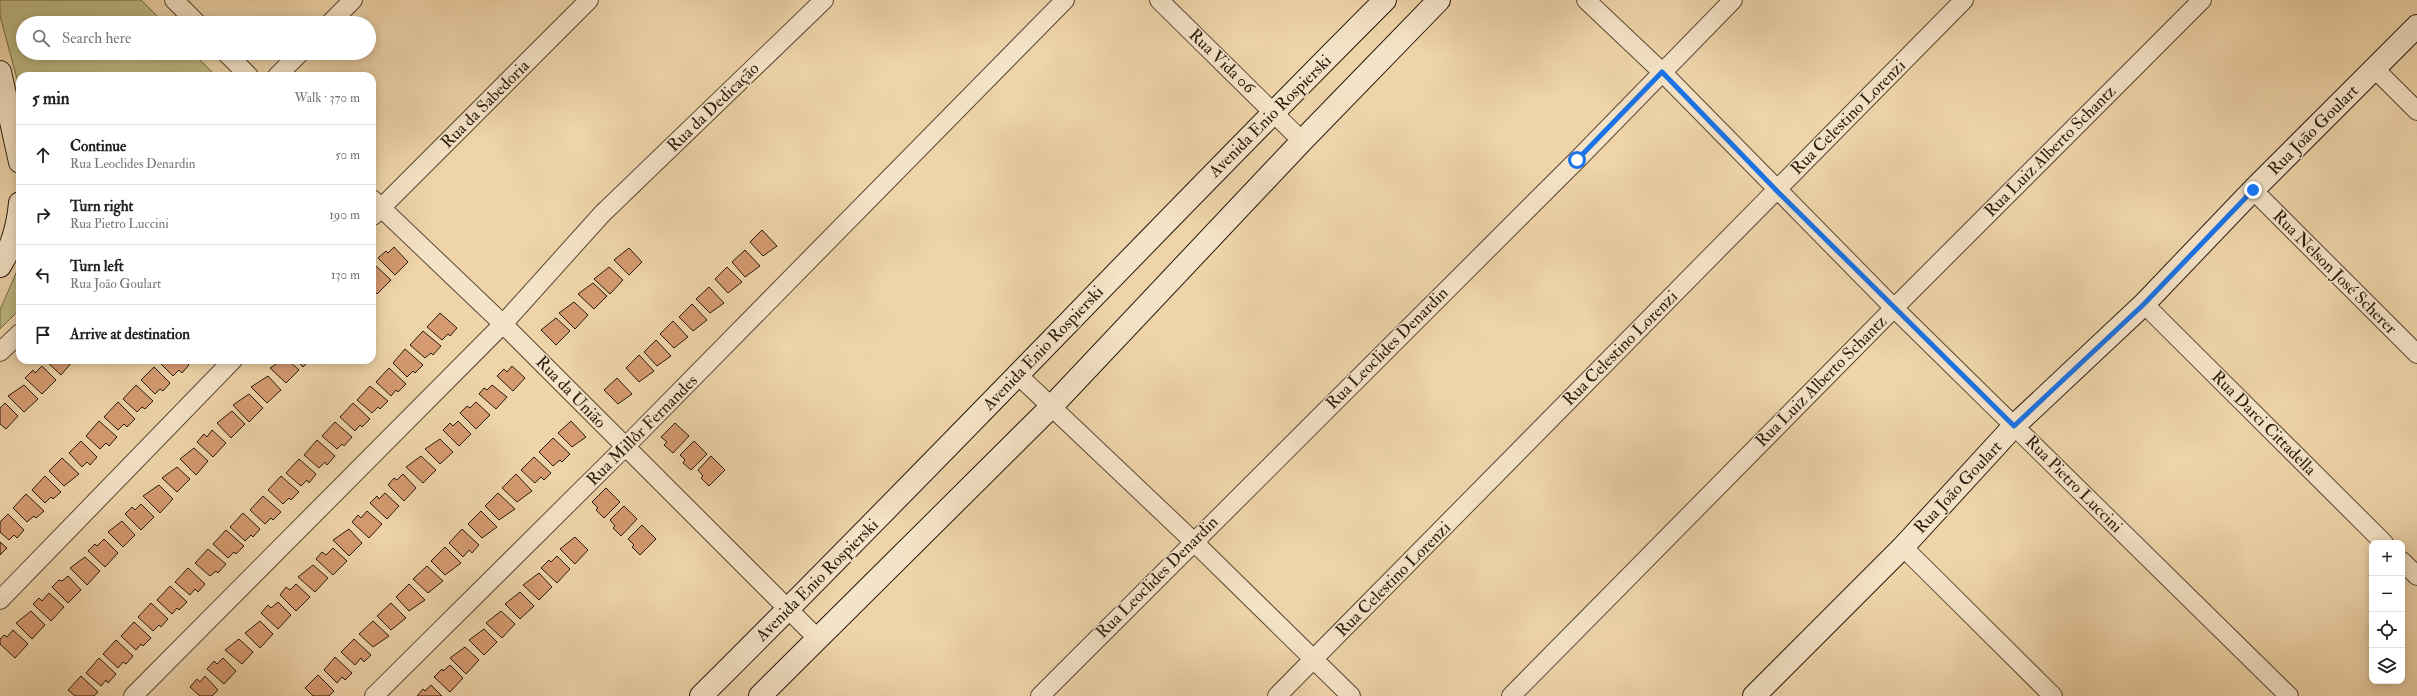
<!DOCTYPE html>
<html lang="en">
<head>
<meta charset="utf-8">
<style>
  body { margin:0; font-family:"IM FELL Double Pica",serif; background:#f6f6f6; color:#222 }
  .controls { position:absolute; right:12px; bottom:12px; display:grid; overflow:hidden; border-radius:8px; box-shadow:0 2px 10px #0003 }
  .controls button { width:36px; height:36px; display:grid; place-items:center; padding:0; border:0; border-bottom:1px solid #e0e0e0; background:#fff; color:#222; font:20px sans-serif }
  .stop { position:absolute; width:12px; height:12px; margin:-9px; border:3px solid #1a73e8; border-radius:50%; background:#fff }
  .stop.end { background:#1a73e8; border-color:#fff; box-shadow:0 1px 4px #0008 }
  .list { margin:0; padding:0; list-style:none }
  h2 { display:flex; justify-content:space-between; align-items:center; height:52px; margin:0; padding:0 16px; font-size:17px }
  h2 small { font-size:13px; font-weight:400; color:#767676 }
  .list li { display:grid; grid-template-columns:26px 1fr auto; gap:12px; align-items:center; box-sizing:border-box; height:60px; padding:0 16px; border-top:1px solid #e0e0e0 }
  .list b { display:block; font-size:15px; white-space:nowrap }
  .list p { margin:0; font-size:13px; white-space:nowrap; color:#767676 }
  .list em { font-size:13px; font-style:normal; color:#767676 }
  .icon { flex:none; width:22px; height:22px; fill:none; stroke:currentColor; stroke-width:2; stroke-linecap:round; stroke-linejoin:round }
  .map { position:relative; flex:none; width:2417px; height:696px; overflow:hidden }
  .search { position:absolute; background:#fff; box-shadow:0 2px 10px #0003; left:16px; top:16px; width:360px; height:44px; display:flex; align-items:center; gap:10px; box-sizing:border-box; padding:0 14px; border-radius:22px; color:#767676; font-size:15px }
  .panel { position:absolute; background:#fff; box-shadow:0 2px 10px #0003; left:16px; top:72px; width:360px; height:292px; border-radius:12px }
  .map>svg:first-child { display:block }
</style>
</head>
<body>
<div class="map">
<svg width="2417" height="696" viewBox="0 0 2417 696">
  <rect width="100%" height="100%" fill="#efd4a9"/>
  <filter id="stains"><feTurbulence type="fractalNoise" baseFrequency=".005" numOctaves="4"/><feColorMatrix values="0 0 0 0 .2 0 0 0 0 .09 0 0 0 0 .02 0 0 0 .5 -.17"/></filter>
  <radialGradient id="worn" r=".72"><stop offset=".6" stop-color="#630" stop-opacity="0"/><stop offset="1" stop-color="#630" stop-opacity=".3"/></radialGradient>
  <path fill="#c0bb83" stroke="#746a48" d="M 0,0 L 141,0 L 164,23 L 23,23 L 23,53 L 193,53 L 216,76 L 20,76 L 20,90 L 0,16 Z
    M 20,264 L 20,309 L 0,329 L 0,310 Z"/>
  <path fill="#d59a70" stroke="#281a0d" d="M 762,230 L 777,246 L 763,256 L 750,242 Z
    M 394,247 L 408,262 L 395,275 L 378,258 L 386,251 L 388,253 Z
    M 629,248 L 642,262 L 629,275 L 614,260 Z
    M 745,250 L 760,266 L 745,277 L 732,262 Z
    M 376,266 L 391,280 L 377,294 L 372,289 L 372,270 Z
    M 609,267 L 623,280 L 610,294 L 594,279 Z
    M 727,267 L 742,282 L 728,293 L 715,279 Z
    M 593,283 L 607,296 L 594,309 L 578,294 Z
    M 709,287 L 724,303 L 710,313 L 696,299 Z
    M 574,302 L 588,315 L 575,329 L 559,313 Z
    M 692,304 L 707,320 L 693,331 L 679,317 Z
    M 440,313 L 457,328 L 450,336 L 448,334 L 442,340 L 427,327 Z
    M 556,318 L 570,331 L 556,345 L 541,330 Z
    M 673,321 L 688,337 L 674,348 L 660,334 Z
    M 423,331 L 441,346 L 433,355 L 431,353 L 425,358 L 410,345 Z
    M 656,340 L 671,356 L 657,366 L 644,352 Z
    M 405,349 L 423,365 L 415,373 L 413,371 L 407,377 L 393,363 Z
    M 639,355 L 654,371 L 639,382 L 626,368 Z
    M 45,360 L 71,360 L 73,361 L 61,375 Z
    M 161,360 L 184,360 L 189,365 L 182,373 L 179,370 L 173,376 L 159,362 Z
    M 282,360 L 288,360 L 299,370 L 286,383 L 270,368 Z
    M 296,360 L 310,360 L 303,367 Z
    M 42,366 L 56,380 L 42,394 L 25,378 L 33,370 L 35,373 Z
    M 512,366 L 525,378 L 513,391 L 497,376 L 504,369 L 507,372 Z
    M 154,367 L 170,383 L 163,391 L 160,389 L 155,394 L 141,380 Z
    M 389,368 L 406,384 L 398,392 L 396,390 L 391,396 L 376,382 Z
    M 268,376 L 281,390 L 267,403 L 251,387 Z
    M 617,378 L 632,394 L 618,404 L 604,390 Z
    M 24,385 L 38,399 L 24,412 L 8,396 Z
    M 136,385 L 153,401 L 145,409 L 142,407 L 137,412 L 123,399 Z
    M 492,385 L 507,397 L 496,409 L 479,394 L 484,388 L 487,390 Z
    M 370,386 L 388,401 L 380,409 L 378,407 L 372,413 L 357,400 Z
    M 249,394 L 263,408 L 249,422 L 233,405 Z
    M 118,402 L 135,419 L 127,427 L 124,424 L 118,430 L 104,417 Z
    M 476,402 L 490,415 L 476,429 L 460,413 L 467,406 L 470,408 Z
    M 5,403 L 18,416 L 6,429 L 0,424 L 0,408 Z
    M 353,403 L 370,419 L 362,427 L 360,425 L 355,431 L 340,417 Z
    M 232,411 L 245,424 L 231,438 L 217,423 Z
    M 99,421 L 117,437 L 109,446 L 106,443 L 100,449 L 86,436 Z
    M 458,421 L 471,434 L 459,446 L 443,430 L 450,423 L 453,426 Z
    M 571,421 L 586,437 L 572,447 L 558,433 Z
    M 335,422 L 352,437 L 344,446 L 342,444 L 337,449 L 322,436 Z
    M 675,423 L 689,436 L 673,453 L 664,445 L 667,442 L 661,437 Z
    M 212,430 L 226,443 L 213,457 L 197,442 L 204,434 L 207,437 Z
    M 553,438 L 570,454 L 562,462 L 560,460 L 553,466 L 539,452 Z
    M 440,439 L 453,452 L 440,464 L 425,449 Z
    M 317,440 L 335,456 L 327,465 L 325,462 L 319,468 L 304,455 Z
    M 81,441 L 97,457 L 90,465 L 87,462 L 82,467 L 69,453 Z
    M 694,441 L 707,454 L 691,470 L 683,463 L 685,460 L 680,455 Z
    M 194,448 L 208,461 L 196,475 L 180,459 Z
    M 421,456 L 436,470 L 423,483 L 406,467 Z
    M 711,456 L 725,470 L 709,486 L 701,478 L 703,476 L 698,470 Z
    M 534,457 L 551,473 L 544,480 L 541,477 L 535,483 L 521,470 Z
    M 62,458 L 79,474 L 64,486 L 49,471 Z
    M 299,459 L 316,474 L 309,483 L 307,480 L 301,486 L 286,473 Z
    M 177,467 L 190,479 L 177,492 L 162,478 Z
    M 403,474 L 416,488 L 404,501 L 388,485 L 394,478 L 397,480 Z
    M 516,474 L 532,491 L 517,502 L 502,488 Z
    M 45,476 L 61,492 L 53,499 L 51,497 L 45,503 L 32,490 Z
    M 281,476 L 299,492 L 291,500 L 289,498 L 283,504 L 268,490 Z
    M 159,485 L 173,499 L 160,513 L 143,496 Z
    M 606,488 L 620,502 L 604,518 L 596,510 L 598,508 L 592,502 Z
    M 385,493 L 399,506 L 387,519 L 370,503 L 377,496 L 379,499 Z
    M 498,493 L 515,509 L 499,520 L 485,506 Z
    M 26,494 L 44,511 L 36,518 L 34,516 L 27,522 L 13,508 Z
    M 263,496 L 281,512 L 273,520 L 271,518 L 265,524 L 250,510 Z
    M 141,504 L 154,517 L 141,530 L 125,514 L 132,507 L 135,510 Z
    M 624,506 L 637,519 L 621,536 L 613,528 L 615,526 L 610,520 Z
    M 367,511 L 382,524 L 369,538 L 352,522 L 358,515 L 361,518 Z
    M 481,511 L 497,527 L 482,538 L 468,524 Z
    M 243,513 L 260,529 L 253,537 L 251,535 L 245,541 L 230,527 Z
    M 8,514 L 24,530 L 17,538 L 14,535 L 9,540 L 0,532 L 0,522 Z
    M 122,521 L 135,535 L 123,547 L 108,532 Z
    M 642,525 L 656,539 L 640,555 L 632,547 L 634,545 L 628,539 Z
    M 349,529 L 362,543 L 349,556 L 333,540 Z
    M 462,529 L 479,545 L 472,553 L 469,550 L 463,557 L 449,543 Z
    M 226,530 L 244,546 L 236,554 L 234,552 L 228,558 L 213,544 Z
    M 575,537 L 588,550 L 575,564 L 560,549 Z
    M 104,539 L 118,553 L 105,567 L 88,551 L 95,544 L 97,546 Z
    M 0,542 L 7,548 L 0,555 Z
    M 445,547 L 461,563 L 445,575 L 431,561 Z
    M 333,548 L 347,561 L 333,575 L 316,559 L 322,552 L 326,555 Z
    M 208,549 L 226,564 L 218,573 L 216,571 L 210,576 L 195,563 Z
    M 557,556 L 570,569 L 557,583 L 541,568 L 549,560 L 551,562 Z
    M 85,557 L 100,571 L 87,585 L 70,568 Z
    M 313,565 L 328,578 L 315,592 L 298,577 Z
    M 427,566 L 443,581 L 428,593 L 413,579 Z
    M 188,568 L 205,584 L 198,592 L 195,589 L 190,595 L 175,582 Z
    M 539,573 L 552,587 L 539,600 L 523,585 Z
    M 68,576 L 81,590 L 68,603 L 52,587 L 59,580 L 62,581 Z
    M 296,584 L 310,597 L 296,611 L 280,595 L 286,587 L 290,590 Z
    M 409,584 L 425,600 L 409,611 L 396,597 Z
    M 170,586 L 187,602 L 179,610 L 177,608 L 172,614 L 157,600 Z
    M 520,592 L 534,606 L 520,619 L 505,604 Z
    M 49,593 L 64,607 L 51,621 L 33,604 L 39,598 L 42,601 Z
    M 278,602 L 291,615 L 278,629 L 261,613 L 268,605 L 271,608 Z
    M 151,603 L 168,619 L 161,627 L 159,625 L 153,631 L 138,617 Z
    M 391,603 L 406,618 L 391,630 L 377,616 Z
    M 31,611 L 45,625 L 32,639 L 16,623 Z
    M 501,611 L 515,624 L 502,638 L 486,623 Z
    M 260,621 L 273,634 L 260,648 L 245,633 Z
    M 373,621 L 389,636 L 373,647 L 359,634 Z
    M 134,622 L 151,638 L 143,646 L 141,644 L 136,650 L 121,636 Z
    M 484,629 L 497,642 L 484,655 L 469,640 Z
    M 13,630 L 28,644 L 15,658 L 0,644 L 0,639 L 4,635 L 7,637 Z
    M 239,639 L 253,652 L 242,664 L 225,650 Z
    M 354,639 L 371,655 L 364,662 L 361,658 L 355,665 L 341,652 Z
    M 116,640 L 133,656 L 126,664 L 123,662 L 118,668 L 103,654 Z
    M 465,647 L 479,660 L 466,674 L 450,658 Z
    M 335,657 L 352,673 L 345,680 L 342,677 L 337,683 L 324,670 Z
    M 99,658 L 116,674 L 108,683 L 106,680 L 101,686 L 86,673 Z
    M 223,658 L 236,671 L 224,684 L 207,669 L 214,661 L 217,664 Z
    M 450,665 L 463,678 L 450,692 L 434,677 L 442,669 L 443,671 Z
    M 318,675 L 334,691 L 329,696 L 313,696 L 305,688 Z
    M 81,676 L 98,692 L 94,696 L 75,696 L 68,690 Z
    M 205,676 L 218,690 L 212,696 L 200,696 L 190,687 L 197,679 L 200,682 Z
    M 431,685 L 442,696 L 417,696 L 423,689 L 425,691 Z"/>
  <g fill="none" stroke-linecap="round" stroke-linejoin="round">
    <defs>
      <path id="street" d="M 174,0 L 197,23
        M 1159,0 L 1302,141
        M 1586,0 L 1662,72 L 1894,308 L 2289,696
        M 330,23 L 353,0
        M 226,53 L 249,76
        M 2375,69 L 2417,111
        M 277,76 L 300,53
        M 2253,190 L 2417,354
        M 372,199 L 503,324 L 818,639
        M 373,216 L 589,0
        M 2144,304 L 2384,543
        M 0,352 L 20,333
        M 1018,375 L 1193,541 L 1351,696
        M 1903,547 L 2053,696
        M 2402,561 L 2417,576
        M 0,600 L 233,360
        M 133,696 L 503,324 L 602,214 L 824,0
        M 374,696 L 625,447 L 1065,0
        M 1040,696 L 1577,160 L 1733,0
        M 1277,696 L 1964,0
        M 1511,696 L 1894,308 L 2202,0"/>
      <path id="secondary" d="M 0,72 L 20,162
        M 0,266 C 12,247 18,225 20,203
        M 701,696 C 932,467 1155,230 1385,0
        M 760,696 L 1051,407 L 1302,141 L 1439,0
        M 1754,696 L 1903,547 L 2014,426 L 2144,304 L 2253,190 L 2417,26"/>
    </defs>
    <use href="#street" stroke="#5a4834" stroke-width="20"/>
    <use href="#secondary" stroke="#281a0d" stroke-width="24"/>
    <use href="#street" stroke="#f5e3c7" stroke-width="18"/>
    <use href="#secondary" stroke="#f5e3c7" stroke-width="22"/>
  </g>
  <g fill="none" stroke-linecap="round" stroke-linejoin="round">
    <path stroke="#1a73e8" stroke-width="5" d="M 1577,160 L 1662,72 L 1776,190 L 2014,426 L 2144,304 L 2253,190"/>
  </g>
  <g text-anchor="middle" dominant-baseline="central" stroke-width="3" stroke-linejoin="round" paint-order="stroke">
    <g font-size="17" fill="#281a0d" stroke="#f5e3c7">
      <text transform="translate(1222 61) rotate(44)">Rua Vida 06</text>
      <text transform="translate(485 104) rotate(-45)">Rua da Sabedoria</text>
      <text transform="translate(713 107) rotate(-44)">Rua da Dedicação</text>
      <text transform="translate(1270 116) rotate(-45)">Avenida Enio Rospierski</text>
      <text transform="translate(1848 117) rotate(-45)">Rua Celestino Lorenzi</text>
      <text transform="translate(2313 130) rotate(-45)">Rua João Goulart</text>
      <text transform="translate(2050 151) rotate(-45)">Rua Luiz Alberto Schantz</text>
      <text transform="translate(2335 272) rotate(45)">Rua Nelson José Scherer</text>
      <text transform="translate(1043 348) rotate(-46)">Avenida Enio Rospierski</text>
      <text transform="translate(1387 348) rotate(-45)">Rua Leoclides Denardin</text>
      <text transform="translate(1620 348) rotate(-45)">Rua Celestino Lorenzi</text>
      <text transform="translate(1821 381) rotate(-45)">Rua Luiz Alberto Schantz</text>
      <text transform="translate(571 392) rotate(46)">Rua da União</text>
      <text transform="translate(2264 423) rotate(45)">Rua Darci Cittadella</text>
      <text transform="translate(642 430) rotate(-45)">Rua Millôr Fernandes</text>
      <text transform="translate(2074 484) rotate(45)">Rua Pietro Luccini</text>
      <text transform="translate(1958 487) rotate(-47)">Rua João Goulart</text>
      <text transform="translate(1157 577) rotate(-45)">Rua Leoclides Denardin</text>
      <text transform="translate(1393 579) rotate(-45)">Rua Celestino Lorenzi</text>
      <text transform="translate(817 580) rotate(-45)">Avenida Enio Rospierski</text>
    </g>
  </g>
  <rect width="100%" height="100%" filter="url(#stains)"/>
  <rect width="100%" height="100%" fill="url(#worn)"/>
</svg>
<div class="controls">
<button>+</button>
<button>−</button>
<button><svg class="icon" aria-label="locate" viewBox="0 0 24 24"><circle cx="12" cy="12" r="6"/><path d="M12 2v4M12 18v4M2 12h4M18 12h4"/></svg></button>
<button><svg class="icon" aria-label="layers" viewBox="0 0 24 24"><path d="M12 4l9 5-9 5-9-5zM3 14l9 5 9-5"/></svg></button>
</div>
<div class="stop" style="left:1577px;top:160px"></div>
<div class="stop end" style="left:2253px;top:190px"></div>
<div class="search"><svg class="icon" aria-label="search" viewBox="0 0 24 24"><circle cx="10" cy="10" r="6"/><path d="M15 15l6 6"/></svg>Search here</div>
<section class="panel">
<h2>5 min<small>Walk · 370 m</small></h2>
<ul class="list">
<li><svg class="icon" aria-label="ahead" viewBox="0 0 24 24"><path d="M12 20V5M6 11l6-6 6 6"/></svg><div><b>Continue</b><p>Rua Leoclides Denardin</p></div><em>50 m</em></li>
<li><svg class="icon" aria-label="right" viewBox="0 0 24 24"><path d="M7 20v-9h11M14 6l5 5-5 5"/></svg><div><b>Turn right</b><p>Rua Pietro Luccini</p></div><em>190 m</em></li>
<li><svg class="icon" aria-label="left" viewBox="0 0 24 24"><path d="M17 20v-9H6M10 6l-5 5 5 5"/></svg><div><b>Turn left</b><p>Rua João Goulart</p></div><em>130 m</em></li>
<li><svg class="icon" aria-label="arrive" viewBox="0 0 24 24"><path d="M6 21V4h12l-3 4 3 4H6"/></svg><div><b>Arrive at destination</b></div></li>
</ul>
</section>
</div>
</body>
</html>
